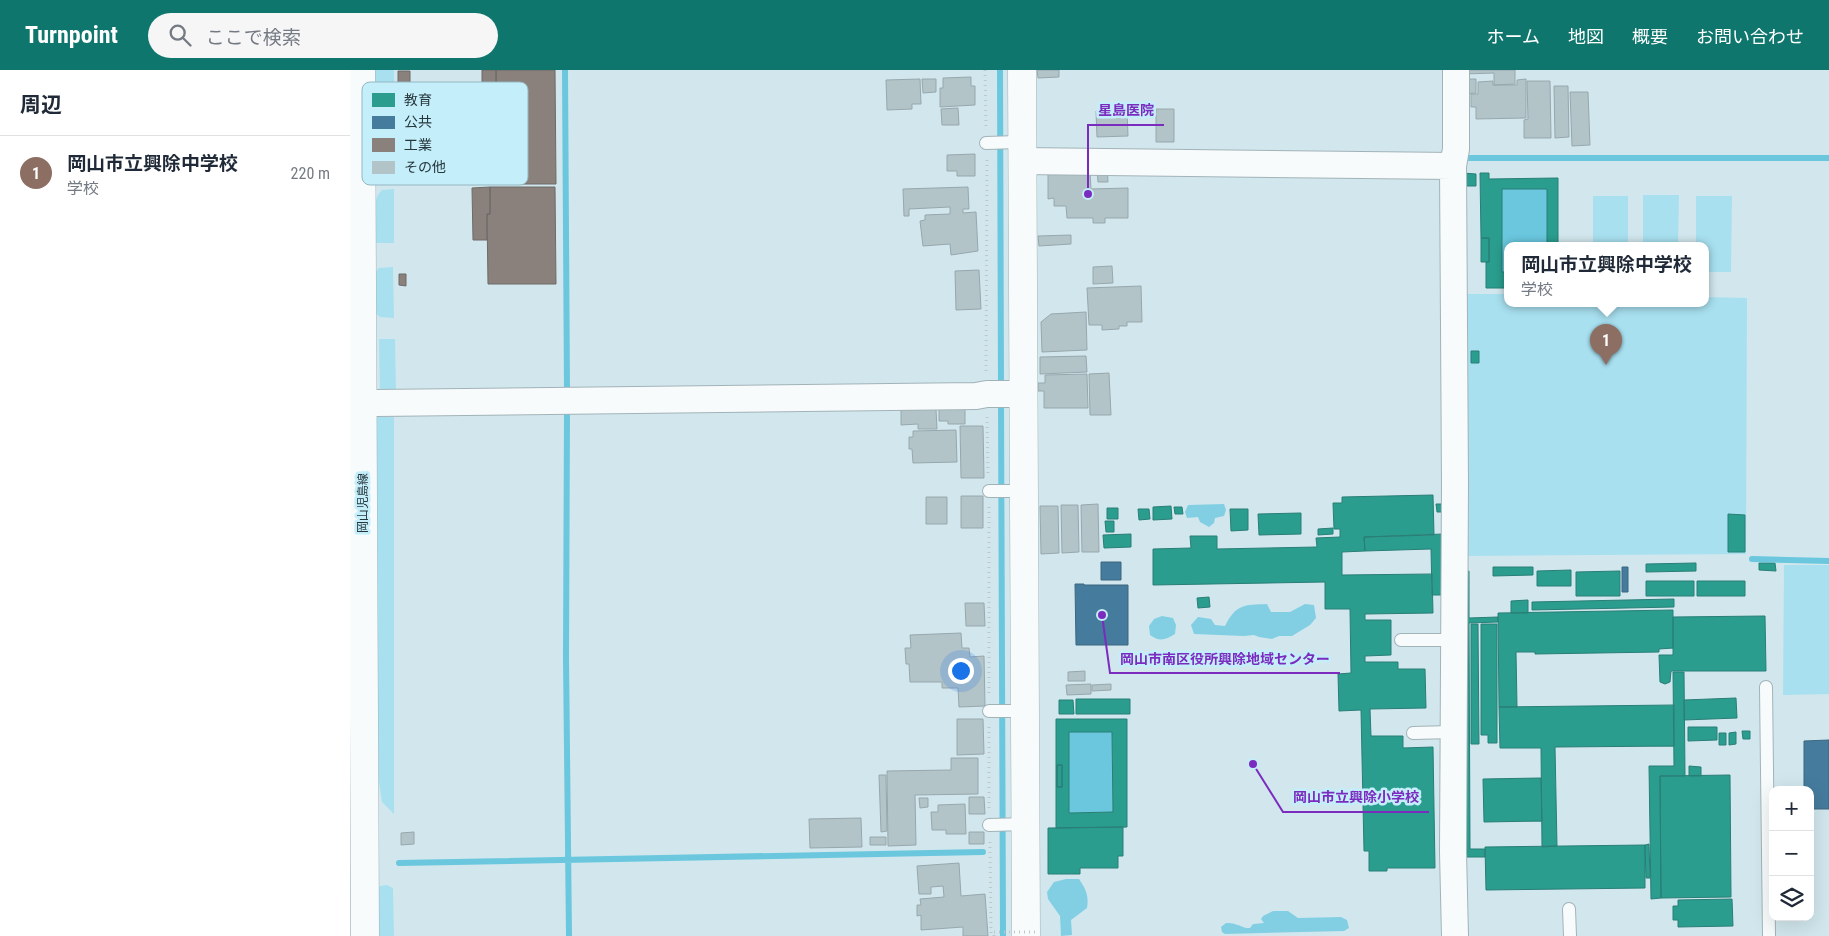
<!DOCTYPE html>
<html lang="ja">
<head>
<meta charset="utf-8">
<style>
  body { margin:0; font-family:"Roboto Condensed","Noto Sans JP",sans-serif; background:#f6f6f7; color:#1f2937 }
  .controls { position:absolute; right:15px; bottom:15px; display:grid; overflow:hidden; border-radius:10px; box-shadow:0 5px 20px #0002 }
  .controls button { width:45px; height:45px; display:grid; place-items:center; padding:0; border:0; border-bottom:1px solid #e0e1e3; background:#fff; color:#1f2937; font:25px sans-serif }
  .you { position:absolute; left:610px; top:600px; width:18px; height:18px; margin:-12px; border:4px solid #fff; border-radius:50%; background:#1a73e8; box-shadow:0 0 0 8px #1a73e833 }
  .badge { display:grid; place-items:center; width:32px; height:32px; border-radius:50%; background:#0f766e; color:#fff; font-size:16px; font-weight:700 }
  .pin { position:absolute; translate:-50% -41px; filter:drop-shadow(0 1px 2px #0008) }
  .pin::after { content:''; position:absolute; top:26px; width:18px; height:15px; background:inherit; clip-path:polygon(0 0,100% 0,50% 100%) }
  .popup { position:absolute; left:1154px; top:172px; width:205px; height:65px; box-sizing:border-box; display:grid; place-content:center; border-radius:10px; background:#fff; filter:drop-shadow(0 1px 4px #0005); font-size:16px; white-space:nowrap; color:#747a83 }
  .popup b { font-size:19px; color:#1f2937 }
  .popup::after { content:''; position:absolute; left:50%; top:100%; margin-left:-10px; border:10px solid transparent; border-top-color:#fff }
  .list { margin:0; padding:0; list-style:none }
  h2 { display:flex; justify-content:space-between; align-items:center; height:65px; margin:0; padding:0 20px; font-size:21px }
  h2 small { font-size:16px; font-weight:400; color:#747a83 }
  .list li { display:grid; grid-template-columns:32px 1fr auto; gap:15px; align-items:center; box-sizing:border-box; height:75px; padding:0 20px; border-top:1px solid #e0e1e3 }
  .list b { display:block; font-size:19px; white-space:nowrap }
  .list p { margin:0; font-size:16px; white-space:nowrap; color:#747a83 }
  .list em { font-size:16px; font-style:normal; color:#747a83 }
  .icon { flex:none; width:28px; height:28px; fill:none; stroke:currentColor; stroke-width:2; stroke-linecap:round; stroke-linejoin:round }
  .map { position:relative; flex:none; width:1479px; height:866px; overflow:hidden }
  header { display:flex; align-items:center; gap:30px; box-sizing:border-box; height:70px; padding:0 25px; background:#0f766e; color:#fff }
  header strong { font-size:24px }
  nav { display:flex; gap:28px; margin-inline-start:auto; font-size:18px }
  .search { width:350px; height:45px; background:#f6f6f7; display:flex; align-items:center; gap:12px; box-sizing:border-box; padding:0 18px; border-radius:28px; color:#747a83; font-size:19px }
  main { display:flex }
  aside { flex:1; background:#fff }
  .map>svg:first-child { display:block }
</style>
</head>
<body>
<header>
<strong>Turnpoint</strong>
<div class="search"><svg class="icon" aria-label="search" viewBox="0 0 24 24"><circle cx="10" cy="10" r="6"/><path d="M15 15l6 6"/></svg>ここで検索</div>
<nav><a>ホーム</a><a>地図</a><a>概要</a><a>お問い合わせ</a></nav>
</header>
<main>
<aside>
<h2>周辺<small></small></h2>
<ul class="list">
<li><span class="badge" style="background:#8d6e63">1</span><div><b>岡山市立興除中学校</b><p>学校</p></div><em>220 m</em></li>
</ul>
</aside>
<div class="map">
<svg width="1479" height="866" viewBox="0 0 1479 866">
  <rect width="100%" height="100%" fill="#d1e7ed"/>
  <path fill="#a8e0f0" d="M 23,0 L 44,0 L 45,77 L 33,76 L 24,70 Z
    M 44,119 L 44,173 L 24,173 C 24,157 20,131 32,120 Z
    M 1293,125 L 1329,125 L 1328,176 L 1293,176 Z
    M 1243,126 L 1278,126 L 1278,176 L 1243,176 Z
    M 1346,126 L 1382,126 L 1381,202 L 1355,202 L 1355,176 L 1346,176 Z
    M 43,197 L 44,248 L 30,247 L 25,243 L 25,203 L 29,198 Z
    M 1115,224 L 1157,224 L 1157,234 L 1355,234 L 1355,227 L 1397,228 L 1396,484 L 1115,486 Z
    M 29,269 L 45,269 L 46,325 L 30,323 Z
    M 24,347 L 44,347 L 44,744 L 32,732 L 26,692 Z
    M 1434,495 L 1479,495 L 1479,624 L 1433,625 Z
    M 37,815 L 43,818 L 44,866 L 27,866 L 27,819 L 30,816 Z"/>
  <path fill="#82cfe3" d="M 874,434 L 876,440 L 874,446 L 865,448 L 864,453 L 859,457 L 850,452 L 848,447 L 837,448 L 835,442 L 838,435 Z
    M 917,534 L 921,542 L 940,542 L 955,534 L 964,535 L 966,548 L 960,555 L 942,566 L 929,566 L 922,569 L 909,567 L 904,565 L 894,566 L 844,564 L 841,555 L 848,547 L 861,549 L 865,555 L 875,556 C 886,534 894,535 917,534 Z
    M 812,546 L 823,548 L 826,555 L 825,564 C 815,570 810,572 800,565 L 799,556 L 804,549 Z
    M 716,809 L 729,809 C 736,819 739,826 737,838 L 721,850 L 722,865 L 711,866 L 710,846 L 698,829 L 697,822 L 704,812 Z
    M 923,841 L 938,841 L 948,848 L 991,847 L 997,850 L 999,858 L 994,861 L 875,864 L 872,862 L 871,857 L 876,853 C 886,852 894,859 900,858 L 903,854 L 914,853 L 911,849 L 913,846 Z"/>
  <path fill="#6ac7de" d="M 1152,119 L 1197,119 L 1197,176 L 1157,176 L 1157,202 L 1152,202 Z
    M 719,662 L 762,662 L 763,742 L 719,743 Z"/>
  <path fill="#2a9d8f" stroke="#297e76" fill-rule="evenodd" d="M 1113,103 L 1126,104 L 1126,116 L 1114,116 Z
    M 1130,103 L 1139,103 L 1139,109 L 1208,108 L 1208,176 L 1197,176 L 1197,119 L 1152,119 L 1152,202 L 1157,202 L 1157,218 L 1136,218 L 1136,192 L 1139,192 L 1139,168 L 1131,168 Z
    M 1131,168 L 1139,168 L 1139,192 L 1131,192 Z
    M 1121,281 L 1129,281 L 1129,293 L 1121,293 Z
    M 1083,425 L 1084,465 L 1014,467 L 1015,481 L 992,482 L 992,505 L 1082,504 L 1083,543 L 1015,544 L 1015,550 L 1041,550 L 1041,585 L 1015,586 L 1015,592 L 1048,592 L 1048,599 L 1075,599 L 1076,638 L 1020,639 L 1021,666 L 1053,666 L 1053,678 L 1083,677 L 1085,798 L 1037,798 L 1037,801 L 1019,801 L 1019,781 L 1014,781 L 1011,640 L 989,641 L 988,604 L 1001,603 L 1000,539 L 975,539 L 975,512 L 803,515 L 803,479 L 841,478 L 840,466 L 867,466 L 867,479 L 967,477 L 966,468 L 990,467 L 990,459 L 984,459 L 983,433 L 992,433 L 992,427 Z
    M 1086,434 L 1092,434 L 1092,442 L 1087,442 Z
    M 821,436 L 822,449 L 803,450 L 803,437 Z
    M 824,437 L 832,437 L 833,444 L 825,444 Z
    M 757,438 L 768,438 L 768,449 L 757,449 Z
    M 788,439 L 799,439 L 800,449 L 789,450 Z
    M 880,439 L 898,439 L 898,460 L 881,461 Z
    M 951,443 L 951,464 L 909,465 L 908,444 Z
    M 1378,444 L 1395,445 L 1395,482 L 1378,482 Z
    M 755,451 L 764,451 L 764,462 L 756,462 Z
    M 983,458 L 983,464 L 968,465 L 968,459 Z
    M 781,464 L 781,477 L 754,478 L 753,465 Z
    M 1093,464 L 1094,502 L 1119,501 L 1119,512 L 1093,513 L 1093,525 L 1082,525 L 1081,479 L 1015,481 L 1014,467 Z
    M 1346,493 L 1346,501 L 1296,502 L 1296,494 Z
    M 1409,493 L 1425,493 L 1426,501 L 1409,500 Z
    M 1143,497 L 1183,497 L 1183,505 L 1143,506 Z
    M 1221,500 L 1221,516 L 1187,516 L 1187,501 Z
    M 1270,501 L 1270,526 L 1226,526 L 1226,502 Z
    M 1296,511 L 1344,511 L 1344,526 L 1296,526 Z
    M 1347,511 L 1395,511 L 1395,526 L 1347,526 Z
    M 1111,512 L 1119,512 L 1119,548 L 1148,547 L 1148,552 L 1119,553 L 1120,779 L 1135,779 L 1135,787 L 1113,787 Z
    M 859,527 L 860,537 L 848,538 L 847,528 Z
    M 1324,529 L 1324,537 L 1182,540 L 1182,532 Z
    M 1178,530 L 1178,543 L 1161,543 L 1161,531 Z
    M 1323,540 L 1323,578 L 1309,579 L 1309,582 L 1185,584 L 1185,582 L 1166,582 L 1167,637 L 1149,637 L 1148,543 Z
    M 1415,546 L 1416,601 L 1321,601 L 1320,612 L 1315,614 L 1310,612 L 1309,585 L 1323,585 L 1323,547 Z
    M 1121,554 L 1128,554 L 1129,674 L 1121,674 Z
    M 1131,554 L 1147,554 L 1147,673 L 1138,673 L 1138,665 L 1131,665 Z
    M 1323,602 L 1334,602 L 1335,706 L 1310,706 L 1311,828 L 1301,829 L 1299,696 L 1324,696 Z
    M 1386,628 L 1387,648 L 1334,650 L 1334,630 Z
    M 726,629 L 780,629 L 780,644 L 726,644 Z
    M 709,630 L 723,630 L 724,644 L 709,644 Z
    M 1324,635 L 1324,676 L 1205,677 L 1207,776 L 1192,777 L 1191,678 L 1150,678 L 1149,637 Z
    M 706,649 L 777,649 L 777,757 L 706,758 ZM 719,662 L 762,662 L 763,742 L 719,743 ZM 707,695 L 712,695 L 712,717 L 707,717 Z
    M 1338,657 L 1367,657 L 1367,670 L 1338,671 Z
    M 1392,661 L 1400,661 L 1400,669 L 1393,669 Z
    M 1386,662 L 1386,674 L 1379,675 L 1379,663 Z
    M 1369,663 L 1376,663 L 1376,675 L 1369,675 Z
    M 707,695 L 712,695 L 712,717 L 707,717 Z
    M 1339,696 L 1351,697 L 1351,706 L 1339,706 Z
    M 1380,705 L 1381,827 L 1311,828 L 1310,706 Z
    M 1191,708 L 1192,751 L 1134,752 L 1133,709 Z
    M 773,757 L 773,786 L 768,786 L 768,798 L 730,798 L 730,804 L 698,804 L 698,758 Z
    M 1299,774 L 1300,808 L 1296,808 L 1295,775 Z
    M 1295,775 L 1295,818 L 1136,820 L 1135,777 Z
    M 1382,829 L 1383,856 L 1328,857 L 1328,850 L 1323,850 L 1323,836 L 1328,836 L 1328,830 Z"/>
  <path fill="#457b9d" stroke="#3c6780" d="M 751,492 L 771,492 L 771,510 L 751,510 Z
    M 1272,497 L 1278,497 L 1278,522 L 1272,522 Z
    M 725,514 L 734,514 L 734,515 L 778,515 L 778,575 L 726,575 Z
    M 1479,670 L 1479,739 L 1460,739 L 1460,720 L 1454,720 L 1454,671 Z"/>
  <path fill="#8a817c" stroke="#6c6b69" d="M 132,0 L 146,0 L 147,114 L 132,114 Z
    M 146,0 L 205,0 L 206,114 L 147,114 Z
    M 48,1 L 60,1 L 60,25 L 48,25 Z
    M 140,117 L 140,144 L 137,144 L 137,170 L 123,170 L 122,118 Z
    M 140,117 L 205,117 L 206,214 L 138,214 L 137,144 L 140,144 Z
    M 49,204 L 56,204 L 56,216 L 49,215 Z"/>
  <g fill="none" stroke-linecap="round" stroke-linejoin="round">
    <path stroke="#6ac7de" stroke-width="6" d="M 215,0 L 217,324
      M 650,0 L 651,319
      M 1119,88 L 1479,88
      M 651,329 L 653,866
      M 1402,489 L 1479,491
      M 49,793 L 633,782
      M 219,866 L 216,588 L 217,339 L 219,339"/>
  </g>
  <path fill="#b3c4c9" stroke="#97a8ad" d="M 687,0 L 709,0 L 709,7 L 688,8 Z
    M 1114,0 L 1165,0 L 1165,14 L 1144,15 L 1144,3 L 1114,4 Z
    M 621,7 L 621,16 L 625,16 L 625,35 L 590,37 L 590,18 L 593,18 L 593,8 Z
    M 570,9 L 571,34 L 562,34 L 562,39 L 537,40 L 536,10 Z
    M 572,9 L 586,9 L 586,22 L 573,23 Z
    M 1113,9 L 1126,9 L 1126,23 L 1113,24 Z
    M 1176,9 L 1176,48 L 1126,49 L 1126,37 L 1121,37 L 1121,24 L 1128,24 L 1128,12 L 1143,11 L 1143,15 L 1167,15 L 1167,10 Z
    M 1177,11 L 1200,11 L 1201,68 L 1174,68 L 1174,50 L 1178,49 Z
    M 1204,16 L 1218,16 L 1219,67 L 1205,68 Z
    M 1220,22 L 1238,22 L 1240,75 L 1222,76 Z
    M 608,38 L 609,55 L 592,55 L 591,39 Z
    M 806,39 L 824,39 L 824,72 L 806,72 Z
    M 777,40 L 778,66 L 747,67 L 746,41 Z
    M 625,84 L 625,106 L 607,106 L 607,101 L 597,101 L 597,85 Z
    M 757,95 L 758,112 L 748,112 L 747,96 Z
    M 740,102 L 741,119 L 778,118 L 778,148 L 755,148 L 755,153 L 743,153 L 743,148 L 717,148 L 716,136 L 704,136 L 704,128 L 698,129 L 698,103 Z
    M 618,117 L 619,139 L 613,139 L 613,143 L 626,142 L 628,181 L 601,185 L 600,174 L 573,176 L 570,151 L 575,150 L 575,145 L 600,144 L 600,137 L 559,139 L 559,146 L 554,146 L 553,119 Z
    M 721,165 L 721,174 L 689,176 L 688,166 Z
    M 762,196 L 763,213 L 743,214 L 743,197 Z
    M 629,200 L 631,239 L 606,240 L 605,201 Z
    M 791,216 L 792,252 L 777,252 L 777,256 L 769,256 L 769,259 L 752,260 L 752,255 L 739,255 L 737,218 Z
    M 736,242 L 737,280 L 692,282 L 691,252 L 701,244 Z
    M 736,286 L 737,302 L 690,304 L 690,287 Z
    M 759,303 L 761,345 L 740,345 L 739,304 Z
    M 737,304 L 738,338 L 694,338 L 694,321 L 688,321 L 688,313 L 695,313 L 695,305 Z
    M 615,338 L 615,354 L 598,354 L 598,351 L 589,351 L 589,339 Z
    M 586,339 L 587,359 L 568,359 L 568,354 L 551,355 L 551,340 Z
    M 610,356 L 633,356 L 634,408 L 611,408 Z
    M 606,360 L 607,392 L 563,393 L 562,379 L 559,379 L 559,367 L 563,367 L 563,361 Z
    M 611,426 L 633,426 L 633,458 L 611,458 Z
    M 576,427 L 597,427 L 597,454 L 576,454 Z
    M 748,434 L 749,482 L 732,482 L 731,435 Z
    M 711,435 L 728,435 L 729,482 L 712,483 Z
    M 690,436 L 708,436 L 709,483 L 691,484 Z
    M 615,533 L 634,533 L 635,556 L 616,556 Z
    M 611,563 L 612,578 L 619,578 L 620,587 L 634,586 L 635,636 L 609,637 L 608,618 L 592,618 L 592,612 L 560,612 L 559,594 L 556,594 L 555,578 L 561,578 L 560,565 Z
    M 735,601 L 735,611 L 718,611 L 718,602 Z
    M 741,614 L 741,624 L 717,625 L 716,615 Z
    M 761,614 L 761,620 L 742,621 L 742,615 Z
    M 607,649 L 633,649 L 634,684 L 607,685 Z
    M 601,688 L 628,688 L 628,724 L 565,725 L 566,775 L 538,776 L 537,701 L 601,700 Z
    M 529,705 L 536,705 L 537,761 L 531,762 Z
    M 619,727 L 634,727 L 635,744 L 619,744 Z
    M 569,728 L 578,728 L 578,737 L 570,738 Z
    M 615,734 L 616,764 L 596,764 L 596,760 L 582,760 L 581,742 L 588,742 L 588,735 Z
    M 511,748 L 512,777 L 460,778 L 459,749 Z
    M 64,762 L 64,774 L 51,775 L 51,763 Z
    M 619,762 L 634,762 L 634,774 L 619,774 Z
    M 520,767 L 536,767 L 536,775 L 520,775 Z
    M 609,793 L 611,826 L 635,824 L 638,866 L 613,866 L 613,857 L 571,860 L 571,845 L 567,846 L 567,835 L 571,835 L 570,829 L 594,827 L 593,816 L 581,817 L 581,824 L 569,824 L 567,796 Z"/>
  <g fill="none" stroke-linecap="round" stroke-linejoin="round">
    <defs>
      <path id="lane" d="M 636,73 L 672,72
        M 639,421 L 675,421
        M 1051,570 L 1103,570
        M 1416,617 L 1419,866
        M 639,641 L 675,641
        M 1063,663 L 1102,662
        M 639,755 L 676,754
        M 1219,839 L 1220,866"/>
      <path id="street" d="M 672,91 L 1103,96 L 1106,79 L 1106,0
        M 1103,96 L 1105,414 L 1103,782 L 1105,866
        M 0,330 L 26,333 L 626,326 L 637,324 L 674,324"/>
      <path id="secondary" d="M 672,0 L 676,866"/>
      <path id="primary" d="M 11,0 L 15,866"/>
    </defs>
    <use href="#lane" stroke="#a2b3b8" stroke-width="14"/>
    <use href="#street" stroke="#a2b3b8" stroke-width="28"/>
    <use href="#secondary" stroke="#a2b3b8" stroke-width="29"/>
    <use href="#primary" stroke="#a2b3b8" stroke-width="29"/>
    <path stroke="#c0c7cb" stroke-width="3" stroke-dasharray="1 4" stroke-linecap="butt" d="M 635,0 L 636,58
      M 636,301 L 637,89
      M 637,347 L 638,405
      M 639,437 L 639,625
      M 639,657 L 639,738
      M 640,772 L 641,866
      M 644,866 L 644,862"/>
    <use href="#lane" stroke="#f8fbfc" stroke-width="12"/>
    <use href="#street" stroke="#f8fbfc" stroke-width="26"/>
    <use href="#secondary" stroke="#f8fbfc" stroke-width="28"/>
    <use href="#primary" stroke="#f8fbfc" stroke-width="28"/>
    <path stroke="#c0c7cb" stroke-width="3" stroke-dasharray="1 4" stroke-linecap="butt" d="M 644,862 L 689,862"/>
  </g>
  <g text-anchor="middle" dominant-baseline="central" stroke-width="5" stroke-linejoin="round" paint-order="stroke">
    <g font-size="12" fill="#26373c" stroke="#c4eefa">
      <text transform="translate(13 433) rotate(-90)">岡山児島線</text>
    </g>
  </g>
  <rect x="12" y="12" width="166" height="103" rx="8" fill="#c4eefa" stroke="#95b7c1" stroke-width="1"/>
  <rect x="22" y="23" width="23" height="14" fill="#2a9d8f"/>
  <rect x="22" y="46" width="23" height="13" fill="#457b9d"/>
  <rect x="22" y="68" width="23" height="14" fill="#8a817c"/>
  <rect x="22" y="91" width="23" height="13" fill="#b3c4c9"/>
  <g font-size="14" fill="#26373c">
    <text x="54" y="35">教育</text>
    <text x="54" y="57">公共</text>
    <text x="54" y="80">工業</text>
    <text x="54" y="102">その他</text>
  </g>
  <path fill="none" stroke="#7b2cbf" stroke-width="2" d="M738 124L738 55H814M752 545L760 603H990M903 694L933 742H1079"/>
  <g fill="#7b2cbf" stroke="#c4eefa" stroke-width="2">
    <circle cx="738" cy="124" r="5"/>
    <circle cx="752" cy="545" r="5"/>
    <circle cx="903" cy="694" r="5"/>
  </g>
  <g font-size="14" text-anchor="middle" font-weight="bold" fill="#7b2cbf" stroke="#c4eefa" stroke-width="5" stroke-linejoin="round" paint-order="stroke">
    <text x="776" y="45">星島医院</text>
    <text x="875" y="594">岡山市南区役所興除地域センター</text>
    <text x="1006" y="732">岡山市立興除小学校</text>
  </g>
</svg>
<div class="controls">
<button>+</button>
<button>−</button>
<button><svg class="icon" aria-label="layers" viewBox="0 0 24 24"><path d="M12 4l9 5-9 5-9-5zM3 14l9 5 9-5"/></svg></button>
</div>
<div class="you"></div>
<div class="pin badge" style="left:1256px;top:295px;background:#8d6e63">1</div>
<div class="popup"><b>岡山市立興除中学校</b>学校</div>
</div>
</main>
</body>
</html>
